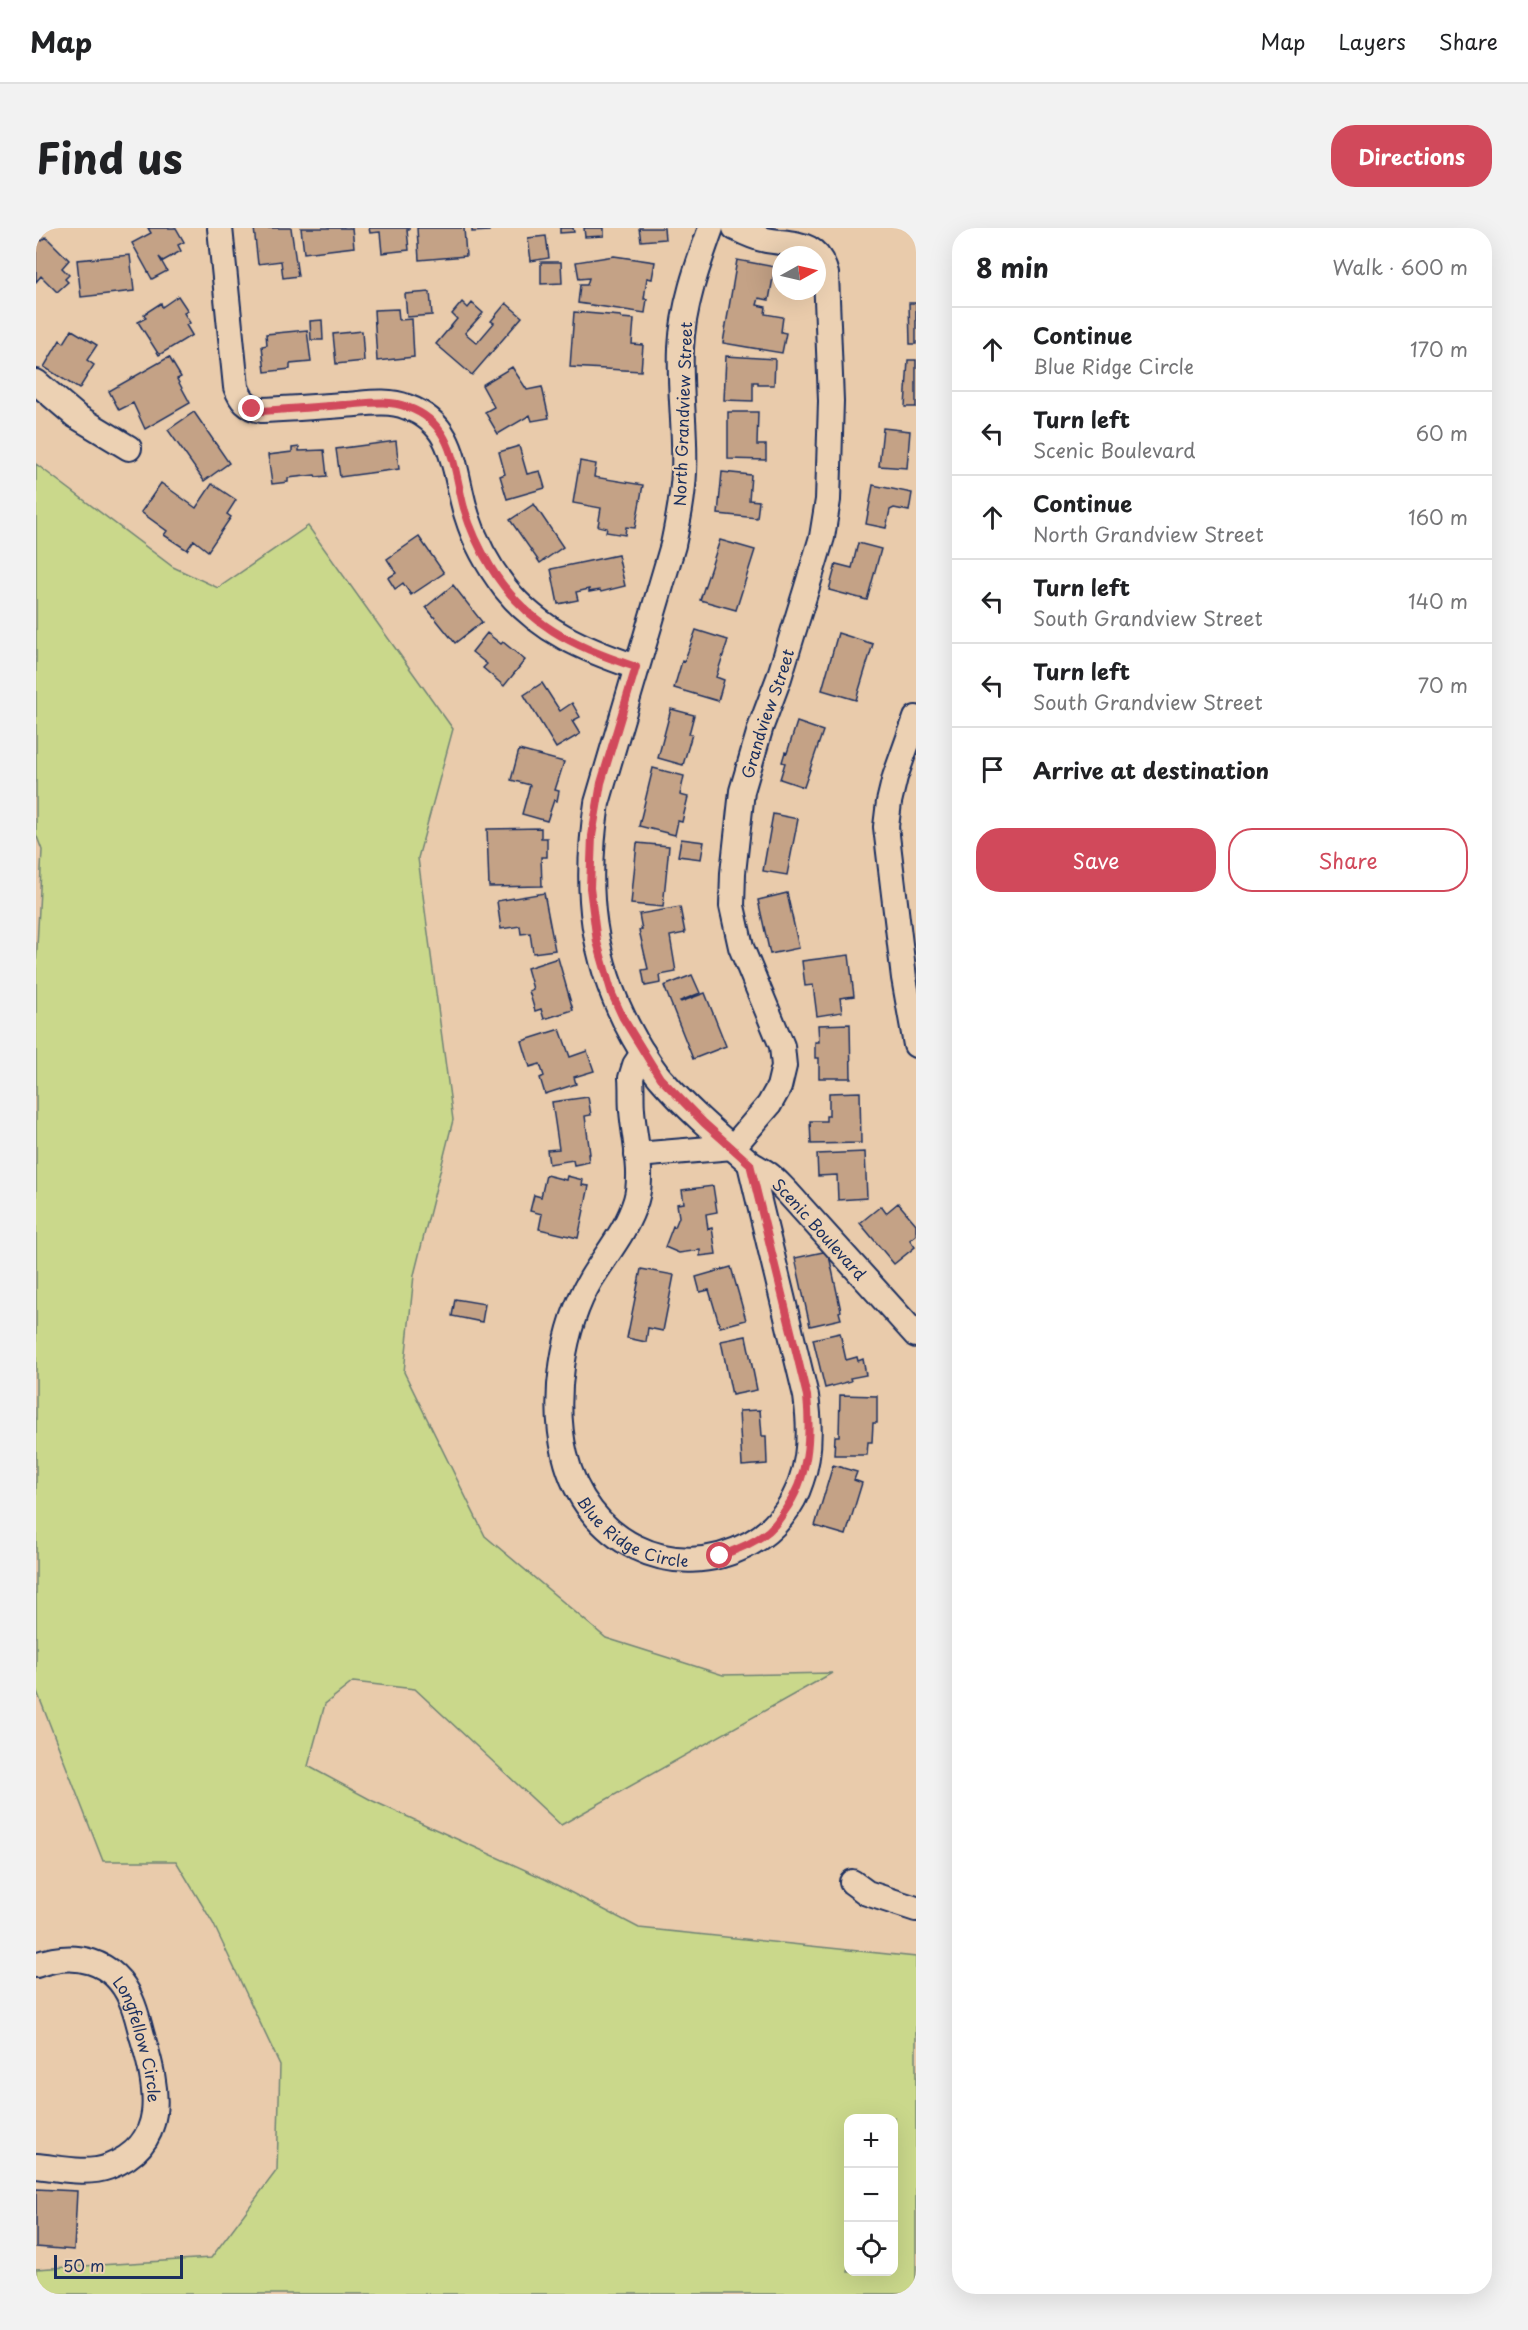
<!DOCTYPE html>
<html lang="en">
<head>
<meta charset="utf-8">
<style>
  body { margin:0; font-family:"Playpen Sans",sans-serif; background:#f2f2f2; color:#202124 }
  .controls { position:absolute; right:18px; bottom:18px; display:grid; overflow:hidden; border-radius:12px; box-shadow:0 6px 24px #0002 }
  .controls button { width:54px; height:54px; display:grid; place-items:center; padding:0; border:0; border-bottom:2px solid #e0e0e0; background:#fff; color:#202124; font:30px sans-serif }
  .compass { position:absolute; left:736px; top:18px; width:54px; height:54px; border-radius:50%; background:#fff; box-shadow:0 6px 24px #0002; rotate:82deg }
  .scale { position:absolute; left:18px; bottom:15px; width:129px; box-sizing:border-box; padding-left:6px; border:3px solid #1b2f5e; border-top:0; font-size:16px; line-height:21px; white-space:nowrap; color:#1b2f5e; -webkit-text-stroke:4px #ecd1b3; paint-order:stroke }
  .stop { position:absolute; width:18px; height:18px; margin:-14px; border:4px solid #d1495b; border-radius:50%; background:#fff }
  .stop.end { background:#d1495b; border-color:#fff; box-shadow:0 2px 6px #0008 }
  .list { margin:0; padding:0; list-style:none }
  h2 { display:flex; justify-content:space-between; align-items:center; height:78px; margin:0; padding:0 24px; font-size:26px }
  h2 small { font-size:20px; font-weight:400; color:#757577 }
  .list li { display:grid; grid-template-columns:39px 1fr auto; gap:18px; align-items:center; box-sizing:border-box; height:84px; padding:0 24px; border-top:2px solid #e0e0e0 }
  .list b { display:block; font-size:22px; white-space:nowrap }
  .list p { margin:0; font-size:20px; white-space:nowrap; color:#757577 }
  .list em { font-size:20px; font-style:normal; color:#757577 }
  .actions { display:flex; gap:12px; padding:18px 24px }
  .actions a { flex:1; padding:14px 0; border:2px solid #d1495b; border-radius:24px; text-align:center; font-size:21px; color:#d1495b }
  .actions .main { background:#d1495b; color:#fff }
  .icon { flex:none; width:33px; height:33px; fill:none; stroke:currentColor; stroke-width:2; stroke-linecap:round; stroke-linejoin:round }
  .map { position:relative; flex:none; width:880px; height:2066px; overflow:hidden; border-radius:24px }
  header { display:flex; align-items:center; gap:36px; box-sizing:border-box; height:84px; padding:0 30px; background:#fff; border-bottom:2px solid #e0e0e0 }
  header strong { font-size:28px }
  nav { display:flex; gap:33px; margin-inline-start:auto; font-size:21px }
  .intro { display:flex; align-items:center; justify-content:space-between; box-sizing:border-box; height:144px; padding:0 36px }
  h1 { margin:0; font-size:42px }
  .button { padding:15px 27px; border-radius:24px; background:#d1495b; color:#fff; font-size:21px; font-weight:700 }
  main { display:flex; gap:36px; padding:0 36px }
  aside { flex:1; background:#fff; border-radius:24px; box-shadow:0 6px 24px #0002 }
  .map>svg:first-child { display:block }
</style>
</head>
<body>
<header>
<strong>Map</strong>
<nav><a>Map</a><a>Layers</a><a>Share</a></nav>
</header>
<div class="intro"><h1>Find us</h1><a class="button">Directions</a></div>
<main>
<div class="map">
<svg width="880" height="2066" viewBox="0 0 880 2066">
  <rect width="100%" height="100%" fill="#e9cbab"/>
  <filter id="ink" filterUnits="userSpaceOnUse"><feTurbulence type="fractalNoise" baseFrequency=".0167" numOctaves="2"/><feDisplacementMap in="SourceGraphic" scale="12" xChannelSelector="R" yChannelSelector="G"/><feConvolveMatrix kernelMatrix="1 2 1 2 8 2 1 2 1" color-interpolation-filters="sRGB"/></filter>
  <g filter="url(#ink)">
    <path fill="#cad88b" stroke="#728474" stroke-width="1.5" fill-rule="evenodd" d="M 0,236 L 137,339 L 182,360 L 272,298 L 417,501 L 382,630 L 417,892 L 378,1047 L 368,1144 L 449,1308 L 570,1410 L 687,1447 L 796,1445 L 525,1597 L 379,1461 L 317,1454 L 289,1476 L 272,1538 L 337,1573 L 509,1651 L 603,1700 L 880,1729 L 880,2066 L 0,2066 L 0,2041 L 175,2030 L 241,1942 L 244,1837 L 177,1695 L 140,1633 L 67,1633 L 0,1461 L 0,738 L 6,622 L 0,606 ZM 812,1890 L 858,1890 L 858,2044 L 812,2044 Z"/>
    <path fill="#c4a286" stroke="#1b2f5e" stroke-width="1.5" d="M 112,0 L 140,0 L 148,14 L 142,17 L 145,23 L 127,33 L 123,29 L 131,43 L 116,51 L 96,15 L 115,5 Z
      M 218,0 L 255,0 L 262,48 L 247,50 L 245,33 L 222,36 Z
      M 265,0 L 316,0 L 318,19 L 268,25 Z
      M 333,0 L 373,0 L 373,2 L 371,2 L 373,22 L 346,25 L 344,4 L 334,5 Z
      M 381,0 L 428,0 L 430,28 L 383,32 Z
      M 436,0 L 453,0 L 453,3 L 436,4 Z
      M 524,0 L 537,0 L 538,4 L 524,5 Z
      M 548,0 L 568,0 L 568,8 L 549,9 Z
      M 603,0 L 628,0 L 629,11 L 605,13 Z
      M 0,7 L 6,13 L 10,9 L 33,32 L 26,40 L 33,47 L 29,51 L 32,54 L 21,64 L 5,48 L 0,54 Z
      M 510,8 L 513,30 L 495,33 L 492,10 Z
      M 94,27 L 98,63 L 45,69 L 41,32 Z
      M 578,28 L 619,34 L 616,51 L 611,50 L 608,71 L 611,71 L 609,85 L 542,75 L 544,57 L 551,57 L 553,50 L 543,51 L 540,34 Z
      M 701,32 L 739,39 L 733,72 L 723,70 L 721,77 L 730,79 L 729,86 L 747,89 L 745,104 L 750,105 L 746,125 L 687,115 Z
      M 505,34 L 525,34 L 526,55 L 505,56 Z
      M 394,64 L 396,87 L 371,89 L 369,66 Z
      M 142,68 L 152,83 L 148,85 L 154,95 L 150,97 L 156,107 L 123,127 L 102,94 L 110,90 L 108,86 L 125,75 L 126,79 Z
      M 426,74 L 432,80 L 436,75 L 447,85 L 429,105 L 441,115 L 458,95 L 455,93 L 470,75 L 486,89 L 436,147 L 400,116 L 421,91 L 416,86 Z
      M 873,75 L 880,75 L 880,116 L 874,116 Z
      M 362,81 L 363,92 L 376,91 L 378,129 L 341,133 L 338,82 Z
      M 538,84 L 585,88 L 585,90 L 598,91 L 596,116 L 607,117 L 605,143 L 534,139 Z
      M 286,92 L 287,112 L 275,112 L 274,93 Z
      M 36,102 L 61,117 L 51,132 L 58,137 L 43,161 L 8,139 L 24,112 L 28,115 Z
      M 271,102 L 275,134 L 254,136 L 254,141 L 229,144 L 226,118 L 231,117 L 230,106 Z
      M 326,103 L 328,133 L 300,136 L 297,106 Z
      M 690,128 L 739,131 L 738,157 L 722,157 L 722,154 L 717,154 L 717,173 L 688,172 Z
      M 133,129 L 145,149 L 141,151 L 154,175 L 109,201 L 97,175 L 83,182 L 73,163 Z
      M 872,132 L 880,132 L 880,179 L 869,179 Z
      M 476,139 L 491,162 L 506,159 L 513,190 L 496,193 L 494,187 L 462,206 L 449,184 L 458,179 L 446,157 Z
      M 158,184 L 193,235 L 168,253 L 132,202 Z
      M 692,184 L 722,184 L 721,217 L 730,217 L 730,232 L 692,231 Z
      M 847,200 L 874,203 L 871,240 L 843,238 Z
      M 360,213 L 363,241 L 304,249 L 300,221 Z
      M 483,218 L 491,246 L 504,243 L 509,260 L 471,271 L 464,248 L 469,246 L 463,224 Z
      M 263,219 L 263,223 L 288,222 L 291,248 L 280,249 L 279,247 L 252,250 L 252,254 L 236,256 L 232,227 L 256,224 L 256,220 Z
      M 544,233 L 560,236 L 558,249 L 607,257 L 599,300 L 590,299 L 589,307 L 570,304 L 571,300 L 562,298 L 565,280 L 537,275 Z
      M 686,244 L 715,247 L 713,272 L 723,273 L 721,290 L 682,286 Z
      M 125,255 L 160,280 L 176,256 L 200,272 L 191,286 L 195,289 L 172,323 L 158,312 L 151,322 L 128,307 L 131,303 L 105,284 Z
      M 837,257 L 876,265 L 873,283 L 858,280 L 854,282 L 850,300 L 830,296 Z
      M 498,276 L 527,319 L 504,335 L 474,292 Z
      M 383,309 L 408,345 L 375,367 L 367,355 L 359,361 L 352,350 L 360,345 L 351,331 Z
      M 684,312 L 719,322 L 700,382 L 664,372 Z
      M 822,315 L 845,321 L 831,372 L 793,362 L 800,336 L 816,340 Z
      M 582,327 L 589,358 L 565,364 L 564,362 L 553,364 L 553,361 L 540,364 L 542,372 L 522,376 L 515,341 Z
      M 417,357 L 446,394 L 419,415 L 390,379 Z
      M 660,402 L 692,412 L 680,449 L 688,452 L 682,473 L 638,460 L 646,433 L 648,434 Z
      M 451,405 L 465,416 L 467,414 L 489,432 L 468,458 L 447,440 L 451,436 L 436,424 Z
      M 802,405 L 837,416 L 820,472 L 786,462 Z
      M 506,455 L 524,483 L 536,475 L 544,489 L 536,493 L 544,506 L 520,520 L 488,467 Z
      M 635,481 L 658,487 L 653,506 L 656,506 L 647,537 L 622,530 Z
      M 761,494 L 787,503 L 768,559 L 744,551 L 749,535 L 746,534 L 749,524 L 751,525 Z
      M 483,522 L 528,534 L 519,562 L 523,563 L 521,573 L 518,572 L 511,593 L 486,586 L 494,557 L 475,552 Z
      M 617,540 L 648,548 L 644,567 L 652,569 L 646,594 L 642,593 L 639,607 L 603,598 Z
      M 737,586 L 762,591 L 751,647 L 727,643 Z
      M 505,600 L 505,610 L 511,610 L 511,629 L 505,629 L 506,658 L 453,659 L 451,601 Z
      M 645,611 L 668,614 L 665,631 L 642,628 Z
      M 601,615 L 633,618 L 627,679 L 595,676 Z
      M 508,665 L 519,722 L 497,725 L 494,705 L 485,706 L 484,698 L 465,701 L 461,673 Z
      M 751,665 L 763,720 L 734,726 L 722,672 Z
      M 644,679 L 649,705 L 634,708 L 640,744 L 624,747 L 625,755 L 609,758 L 606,742 L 612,741 L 603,702 L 606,702 L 603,686 Z
      M 813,727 L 818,768 L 804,770 L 806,784 L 781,788 L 777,757 L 769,758 L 766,733 Z
      M 522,730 L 537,782 L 508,791 L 505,781 L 499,783 L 493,763 L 497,761 L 491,740 Z
      M 656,747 L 664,765 L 644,773 L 645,774 L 669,765 L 690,818 L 657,831 L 628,758 Z
      M 814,796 L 815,850 L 783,850 L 783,830 L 779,830 L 779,814 L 783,814 L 782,797 Z
      M 524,801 L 534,829 L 551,823 L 558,843 L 538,849 L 540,856 L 509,866 L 504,850 L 508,848 L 504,836 L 494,839 L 486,813 Z
      M 824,864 L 825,915 L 775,916 L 774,893 L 790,893 L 790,888 L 793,888 L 793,865 Z
      M 552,869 L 555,887 L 549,888 L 554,926 L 552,926 L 553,934 L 538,937 L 537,932 L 513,936 L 511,922 L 523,921 L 516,874 Z
      M 829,924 L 831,970 L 802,972 L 801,947 L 782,948 L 781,926 Z
      M 510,947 L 530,952 L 531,948 L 547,952 L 546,957 L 553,958 L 542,1010 L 503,1001 L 506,986 L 494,983 L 498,967 L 505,969 Z
      M 677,958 L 681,984 L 670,986 L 672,1001 L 676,1000 L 680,1026 L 664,1028 L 664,1022 L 643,1025 L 629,1019 L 637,998 L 639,999 L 643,989 L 641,976 L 648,975 L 646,962 Z
      M 862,975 L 880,996 L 880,1007 L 874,1012 L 879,1019 L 858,1036 L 824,995 L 845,978 L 850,985 Z
      M 792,1023 L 805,1083 L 803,1084 L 805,1091 L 774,1098 L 759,1030 Z
      M 695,1039 L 710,1092 L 684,1099 L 673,1062 L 664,1064 L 660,1049 Z
      M 605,1041 L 638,1047 L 627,1103 L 612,1100 L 610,1114 L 591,1110 Z
      M 419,1071 L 449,1076 L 446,1094 L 416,1088 Z
      M 804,1105 L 810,1132 L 821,1129 L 822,1133 L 827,1131 L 830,1147 L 814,1150 L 815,1153 L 789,1160 L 777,1111 Z
      M 710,1108 L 721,1162 L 696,1167 L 685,1113 Z
      M 804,1167 L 841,1168 L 841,1195 L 837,1195 L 836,1214 L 832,1214 L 831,1227 L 798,1227 L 799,1208 L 803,1208 Z
      M 724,1182 L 726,1208 L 730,1208 L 731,1236 L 706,1238 L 703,1183 Z
      M 797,1237 L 821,1244 L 818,1252 L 826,1255 L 810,1307 L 779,1298 Z
      M 0,1961 L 41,1963 L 38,2022 L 0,2019 Z"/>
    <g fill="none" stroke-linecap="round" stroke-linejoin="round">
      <defs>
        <g id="minor">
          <path d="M 184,0 L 200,159 C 205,172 211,180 226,182 C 253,181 280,179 307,177 C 328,176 351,171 371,179 C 422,197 417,246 431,288 C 439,314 453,339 469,360 C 503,403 550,422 600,439"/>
          <path id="s1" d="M 675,0 C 661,39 647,78 645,120 C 643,162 650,203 648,244 C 647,269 642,293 637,317 L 561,575 C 548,661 555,734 598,810 C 606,824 615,840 626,852 C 652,882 683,908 713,934 C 718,939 726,941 732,946 C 739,951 746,959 752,965 L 880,1107"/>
          <path d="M 0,154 L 40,188 L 93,220"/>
          <path d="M 880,490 L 859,549 L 853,574 L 850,599 L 868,750 L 880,817"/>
          <path id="s2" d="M 607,825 L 599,837 L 595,850 C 596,861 595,872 596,882 C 598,911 608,944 600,972 C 591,1002 571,1025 555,1051 C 526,1100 516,1172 529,1227 C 549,1312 636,1359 715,1315 C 738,1302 757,1279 765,1253 C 775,1226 774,1196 770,1168 L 714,936"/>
          <path id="s3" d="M 601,927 L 697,919 L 733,877 L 743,859 L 748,838 L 746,818 L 705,719 L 696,678 L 697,645 L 706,563 L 725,498 L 743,450 L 771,359 L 786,309 L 792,272 L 795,173 L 790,46 C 781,12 758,17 730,12 C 719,10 709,5 699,0"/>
          <path d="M 816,1654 L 831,1665 L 880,1681"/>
          <path id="s4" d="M 0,1737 C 38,1723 78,1731 95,1772 C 101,1785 103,1798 107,1811 C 122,1861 133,1916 72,1939 C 50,1947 23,1940 0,1938"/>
        </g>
      </defs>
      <use href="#minor" stroke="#1b2f5e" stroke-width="28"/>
      <use href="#minor" stroke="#ecd1b3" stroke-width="24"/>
    </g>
  </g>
  <g fill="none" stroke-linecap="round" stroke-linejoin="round" filter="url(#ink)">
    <path stroke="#d1495b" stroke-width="8" d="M 216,181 L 226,183 C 253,181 280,179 307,177 C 328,176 351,171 371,179 C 418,195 417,239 428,280 C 434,300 443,320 454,338 C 489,396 538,419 600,439 L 565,555 L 556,608 L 554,660 L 561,714 L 576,766 L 587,790 L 624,850 L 668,895 L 714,936 L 771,1168 C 775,1209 773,1249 748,1284 C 742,1293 736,1302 726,1308 C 714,1317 699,1322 684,1328"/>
  </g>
  <g text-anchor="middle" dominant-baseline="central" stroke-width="4.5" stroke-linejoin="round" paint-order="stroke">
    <g font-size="16" fill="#1b2f5e" stroke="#ecd1b3">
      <text transform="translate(646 186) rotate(-88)">North Grandview Street</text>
      <text stroke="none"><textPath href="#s3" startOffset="560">Grandview Street</textPath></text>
      <text stroke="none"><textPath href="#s1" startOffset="1102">Scenic Boulevard</textPath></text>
      <text stroke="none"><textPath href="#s2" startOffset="534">Blue Ridge Circle</textPath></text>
      <text stroke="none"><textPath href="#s4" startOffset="153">Longfellow Circle</textPath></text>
    </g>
  </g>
</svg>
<div class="controls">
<button>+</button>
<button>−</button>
<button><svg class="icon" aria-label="locate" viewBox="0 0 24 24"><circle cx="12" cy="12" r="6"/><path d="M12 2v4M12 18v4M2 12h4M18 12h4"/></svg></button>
</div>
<svg class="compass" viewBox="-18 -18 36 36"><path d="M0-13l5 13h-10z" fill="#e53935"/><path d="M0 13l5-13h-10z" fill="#757577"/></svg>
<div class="scale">50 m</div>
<div class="stop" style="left:684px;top:1328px"></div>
<div class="stop end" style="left:216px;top:181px"></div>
</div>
<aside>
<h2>8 min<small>Walk · 600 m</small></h2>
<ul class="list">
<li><svg class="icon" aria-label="ahead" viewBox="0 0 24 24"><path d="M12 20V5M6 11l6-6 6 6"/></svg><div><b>Continue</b><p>Blue Ridge Circle</p></div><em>170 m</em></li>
<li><svg class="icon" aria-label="left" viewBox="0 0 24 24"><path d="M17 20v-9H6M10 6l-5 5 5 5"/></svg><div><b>Turn left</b><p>Scenic Boulevard</p></div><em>60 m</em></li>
<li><svg class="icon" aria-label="ahead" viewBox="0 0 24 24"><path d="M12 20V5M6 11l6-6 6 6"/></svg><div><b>Continue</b><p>North Grandview Street</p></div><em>160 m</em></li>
<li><svg class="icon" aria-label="left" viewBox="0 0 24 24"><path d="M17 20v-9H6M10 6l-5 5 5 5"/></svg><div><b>Turn left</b><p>South Grandview Street</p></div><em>140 m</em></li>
<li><svg class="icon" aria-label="left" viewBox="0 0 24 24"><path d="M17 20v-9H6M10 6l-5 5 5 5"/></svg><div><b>Turn left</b><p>South Grandview Street</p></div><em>70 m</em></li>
<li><svg class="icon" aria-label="arrive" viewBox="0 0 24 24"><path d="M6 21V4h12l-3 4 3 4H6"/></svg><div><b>Arrive at destination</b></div></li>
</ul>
<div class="actions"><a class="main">Save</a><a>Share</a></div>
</aside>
</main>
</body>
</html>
